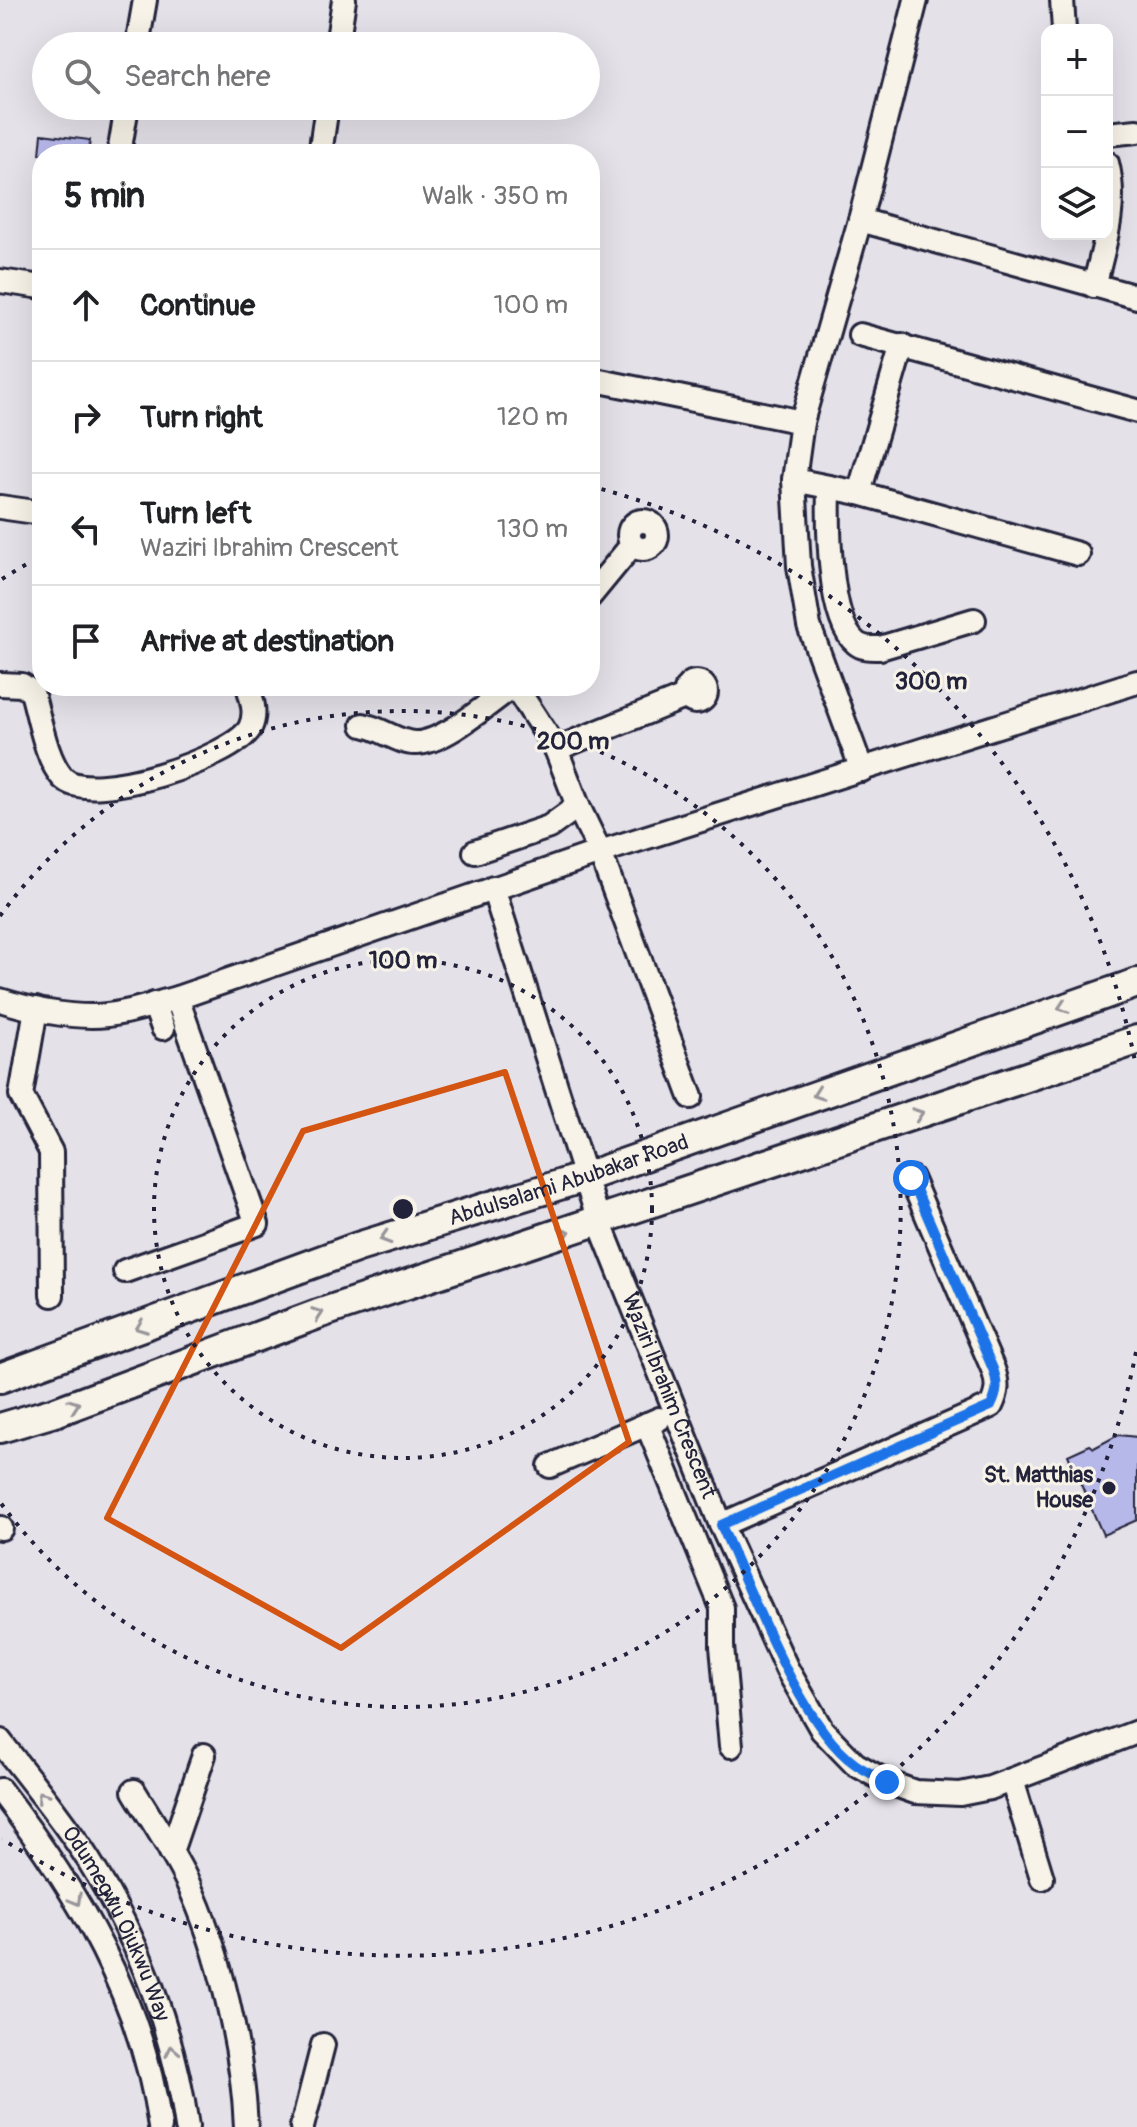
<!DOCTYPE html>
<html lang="en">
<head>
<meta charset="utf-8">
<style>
  body { margin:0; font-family:Pangolin,sans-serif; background:#f2f2f2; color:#202124 }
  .controls { position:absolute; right:24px; top:24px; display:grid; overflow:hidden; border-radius:16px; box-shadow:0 8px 32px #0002 }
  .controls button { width:72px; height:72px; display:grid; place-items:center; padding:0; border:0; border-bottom:2px solid #e0e0e0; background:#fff; color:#202124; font:40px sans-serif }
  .stop { position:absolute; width:24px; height:24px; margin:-18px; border:6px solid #1a73e8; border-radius:50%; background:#fff }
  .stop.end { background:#1a73e8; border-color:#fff; box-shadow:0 2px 8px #0008 }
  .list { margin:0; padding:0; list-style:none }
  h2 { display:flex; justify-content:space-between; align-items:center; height:104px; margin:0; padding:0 32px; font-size:34px }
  h2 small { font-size:26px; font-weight:400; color:#757577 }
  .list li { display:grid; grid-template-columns:52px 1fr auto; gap:24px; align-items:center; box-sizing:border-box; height:112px; padding:0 32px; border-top:2px solid #e0e0e0 }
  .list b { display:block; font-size:30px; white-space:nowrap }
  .list p { margin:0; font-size:26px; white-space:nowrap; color:#757577 }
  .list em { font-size:26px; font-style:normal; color:#757577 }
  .icon { flex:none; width:44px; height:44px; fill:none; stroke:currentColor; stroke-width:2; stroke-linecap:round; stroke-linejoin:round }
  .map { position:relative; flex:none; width:1137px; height:2127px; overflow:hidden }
  .search { position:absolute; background:#fff; box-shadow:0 8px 32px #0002; left:32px; top:32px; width:568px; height:88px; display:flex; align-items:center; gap:20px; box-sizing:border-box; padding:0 28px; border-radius:44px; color:#757577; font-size:30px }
  .panel { position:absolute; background:#fff; box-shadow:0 8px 32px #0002; left:32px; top:144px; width:568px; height:552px; border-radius:32px }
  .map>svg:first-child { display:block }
</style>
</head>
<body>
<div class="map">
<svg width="1137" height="2127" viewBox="0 0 1137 2127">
  <rect width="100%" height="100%" fill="#e4e1e9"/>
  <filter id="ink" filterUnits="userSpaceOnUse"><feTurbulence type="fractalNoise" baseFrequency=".0125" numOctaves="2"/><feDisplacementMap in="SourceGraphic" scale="16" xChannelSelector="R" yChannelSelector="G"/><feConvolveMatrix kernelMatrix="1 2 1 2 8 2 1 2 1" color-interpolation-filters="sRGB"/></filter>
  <g filter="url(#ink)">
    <path fill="#b7b8ea" stroke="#22223b" stroke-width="2" d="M 42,134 L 90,140 L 88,154 L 40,154 Z
      M 1118,1435 L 1137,1437 L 1137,1520 L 1103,1535 L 1068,1455 L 1090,1445 L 1094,1448 Z"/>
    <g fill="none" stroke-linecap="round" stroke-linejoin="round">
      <defs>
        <g id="minor">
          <path d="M 1062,0 L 1064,30"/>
          <path d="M 137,46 L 145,0"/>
          <path d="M 337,46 L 344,0"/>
          <path d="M 1107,134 L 1137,131"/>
          <path d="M 119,154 L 127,106"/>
          <path d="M 320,154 L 327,106"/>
          <path d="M 860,220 L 1137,297"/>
          <path d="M 0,281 L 42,287"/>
          <path d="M 1094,286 C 1104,246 1118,205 1107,163"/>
          <path d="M 860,335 L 1137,411"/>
          <path d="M 590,379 L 802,422"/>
          <path d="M 794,480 L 859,493 L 1078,554"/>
          <path d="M 829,487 C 828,522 828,620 856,643 C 863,649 872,648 880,648 L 974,620"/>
          <path d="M 859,493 L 902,345"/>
          <path d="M 0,507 L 42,513"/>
          <circle cx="643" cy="535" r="14"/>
          <path d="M 590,596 L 632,545"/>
          <circle cx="696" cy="692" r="10"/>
          <path d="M 0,684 L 22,685 L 32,692 C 39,716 46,760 63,778 C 90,806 233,758 250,728 C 257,714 252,700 248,686"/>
          <path d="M 515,686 L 556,749 L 687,696"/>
          <path d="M 363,725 C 381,728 400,744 416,743 C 444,743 490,702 513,686"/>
          <path d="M 556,749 L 578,806 L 600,852 L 691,1097"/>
          <path d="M 862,770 L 809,626 L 799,566 L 794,480 L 802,422 L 860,220 L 916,0"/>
          <path d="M 475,852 L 549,827 L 578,806"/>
          <path id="s1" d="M 493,888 L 599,1221 L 721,1525 L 787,1669 L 822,1730 L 855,1764 L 887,1782 L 915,1792 L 960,1794 L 990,1788 L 1137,1732"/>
          <path d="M 0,1000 C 29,1009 62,1016 92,1016 C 121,1016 150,1005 177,998 L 600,852 L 1137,682"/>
          <path d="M 154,1004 L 163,1028"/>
          <path d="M 36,1009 L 21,1095 L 51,1152 L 52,1295"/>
          <path d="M 125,1271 L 257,1224 L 177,998"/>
          <path d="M 647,1424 L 722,1608 L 722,1646 L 731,1746"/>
          <path d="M 550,1466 L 659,1419"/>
          <path d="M 721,1525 L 991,1406 C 998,1392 998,1383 993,1369 L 911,1178"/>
          <path d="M 0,1528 L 1,1528"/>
          <path id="s2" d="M 0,1741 C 30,1780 62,1818 88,1859 C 139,1940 174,2032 187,2127"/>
          <path d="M 1012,1780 L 1042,1878"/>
          <path d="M 0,1790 C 77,1890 143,2000 160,2127"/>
          <path d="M 134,1791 C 152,1821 172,1850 187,1881 C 220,1950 243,2052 246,2127"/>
          <path d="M 171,1852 L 204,1755"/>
          <path d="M 302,2127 L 323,2045"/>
        </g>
        <g id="major">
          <path id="s3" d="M 0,1378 L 358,1247 L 585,1177 L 1137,983"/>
          <path d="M 0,1428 L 58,1411 L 318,1314 L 1137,1040"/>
        </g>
      </defs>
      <use href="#minor" stroke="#22223b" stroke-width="28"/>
      <use href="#major" stroke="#22223b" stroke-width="34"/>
      <use href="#minor" stroke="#f7f3e8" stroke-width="22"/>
      <use href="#major" stroke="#f7f3e8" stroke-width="28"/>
    </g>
    <defs><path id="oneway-chevron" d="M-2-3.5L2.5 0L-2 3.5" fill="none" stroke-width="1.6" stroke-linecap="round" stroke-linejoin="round" transform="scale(2)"/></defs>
    <g stroke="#97959a">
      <use href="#oneway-chevron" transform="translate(1063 1007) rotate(161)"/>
      <use href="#oneway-chevron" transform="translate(818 1094) rotate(160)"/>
      <use href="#oneway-chevron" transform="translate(918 1114) rotate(-19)"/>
      <use href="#oneway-chevron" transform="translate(565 1233) rotate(-18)"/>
      <use href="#oneway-chevron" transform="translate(385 1238) rotate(163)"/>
      <use href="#oneway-chevron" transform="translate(318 1314) rotate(-19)"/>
      <use href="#oneway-chevron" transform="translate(141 1327) rotate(159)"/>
      <use href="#oneway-chevron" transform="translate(74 1405) rotate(-20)"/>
      <use href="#oneway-chevron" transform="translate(42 1796) rotate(-126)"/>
      <use href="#oneway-chevron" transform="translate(76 1900) rotate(61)"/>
      <use href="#oneway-chevron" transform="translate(172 2051) rotate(-102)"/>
    </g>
  </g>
  <g fill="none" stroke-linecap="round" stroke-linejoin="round" filter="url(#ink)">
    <path stroke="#1a73e8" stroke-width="10" d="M 887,1782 C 877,1776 865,1771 855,1764 C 800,1726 750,1588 721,1525 L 991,1406 C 998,1392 998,1383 993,1369 L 911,1178"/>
  </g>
  <path fill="none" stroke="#d45411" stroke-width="6" stroke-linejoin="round" d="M 505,1072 L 629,1442 L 341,1648 L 107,1518 L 303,1131 Z"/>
  <g fill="none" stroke="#22223b" stroke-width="4" stroke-dasharray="4 8">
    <circle cx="403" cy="1209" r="249"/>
    <path d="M0 916A498 498 0 1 1 0 1502"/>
    <path d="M1136 1352A747 747 0 0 1 2 1839M2 579A747 747 0 0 1 41 556M590 486A747 747 0 0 1 1136 1066"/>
  </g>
  <circle fill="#22223b" stroke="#f7f3e8" stroke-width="3" cx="1109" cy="1488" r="8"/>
  <g text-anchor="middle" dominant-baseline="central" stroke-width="6" stroke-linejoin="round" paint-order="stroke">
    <g font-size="22" fill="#22223b" stroke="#f7f3e8">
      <text stroke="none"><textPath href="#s3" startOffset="602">Abdulsalami Abubakar Road</textPath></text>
      <text stroke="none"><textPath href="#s1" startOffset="538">Waziri Ibrahim Crescent</textPath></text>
      <text stroke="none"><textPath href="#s2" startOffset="218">Odumegwu Ojukwu Way</textPath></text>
    </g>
    <g font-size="22" font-weight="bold" fill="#22223b" stroke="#f7f3e8" text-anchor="end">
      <text x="1093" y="1475">St. Matthias<tspan x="1093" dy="25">House</tspan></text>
    </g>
  </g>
  <circle cx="403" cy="1209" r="12" fill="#22223b" stroke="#f7f3e8" stroke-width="4"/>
  <g font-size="24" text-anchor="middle" font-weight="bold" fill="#22223b" stroke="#f7f3e8" stroke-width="6" stroke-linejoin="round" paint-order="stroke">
    <text x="931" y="689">300 m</text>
    <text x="573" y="749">200 m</text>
    <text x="403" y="968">100 m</text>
  </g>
</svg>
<div class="controls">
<button>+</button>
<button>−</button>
<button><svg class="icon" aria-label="layers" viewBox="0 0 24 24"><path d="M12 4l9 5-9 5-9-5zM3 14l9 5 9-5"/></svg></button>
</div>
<div class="stop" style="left:911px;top:1178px"></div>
<div class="stop end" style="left:887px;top:1782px"></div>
<div class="search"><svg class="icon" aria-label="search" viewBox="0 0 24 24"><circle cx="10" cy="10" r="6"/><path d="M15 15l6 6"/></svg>Search here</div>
<section class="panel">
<h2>5 min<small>Walk · 350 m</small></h2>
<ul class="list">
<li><svg class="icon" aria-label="ahead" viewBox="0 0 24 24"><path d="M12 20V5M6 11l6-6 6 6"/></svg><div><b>Continue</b></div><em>100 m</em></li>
<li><svg class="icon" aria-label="right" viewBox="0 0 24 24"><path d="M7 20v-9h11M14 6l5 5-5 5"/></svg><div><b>Turn right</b></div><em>120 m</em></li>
<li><svg class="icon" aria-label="left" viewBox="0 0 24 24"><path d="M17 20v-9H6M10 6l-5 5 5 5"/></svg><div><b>Turn left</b><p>Waziri Ibrahim Crescent</p></div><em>130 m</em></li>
<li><svg class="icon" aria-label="arrive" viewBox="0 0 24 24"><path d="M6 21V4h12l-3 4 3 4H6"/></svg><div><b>Arrive at destination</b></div></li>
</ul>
</section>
</div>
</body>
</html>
